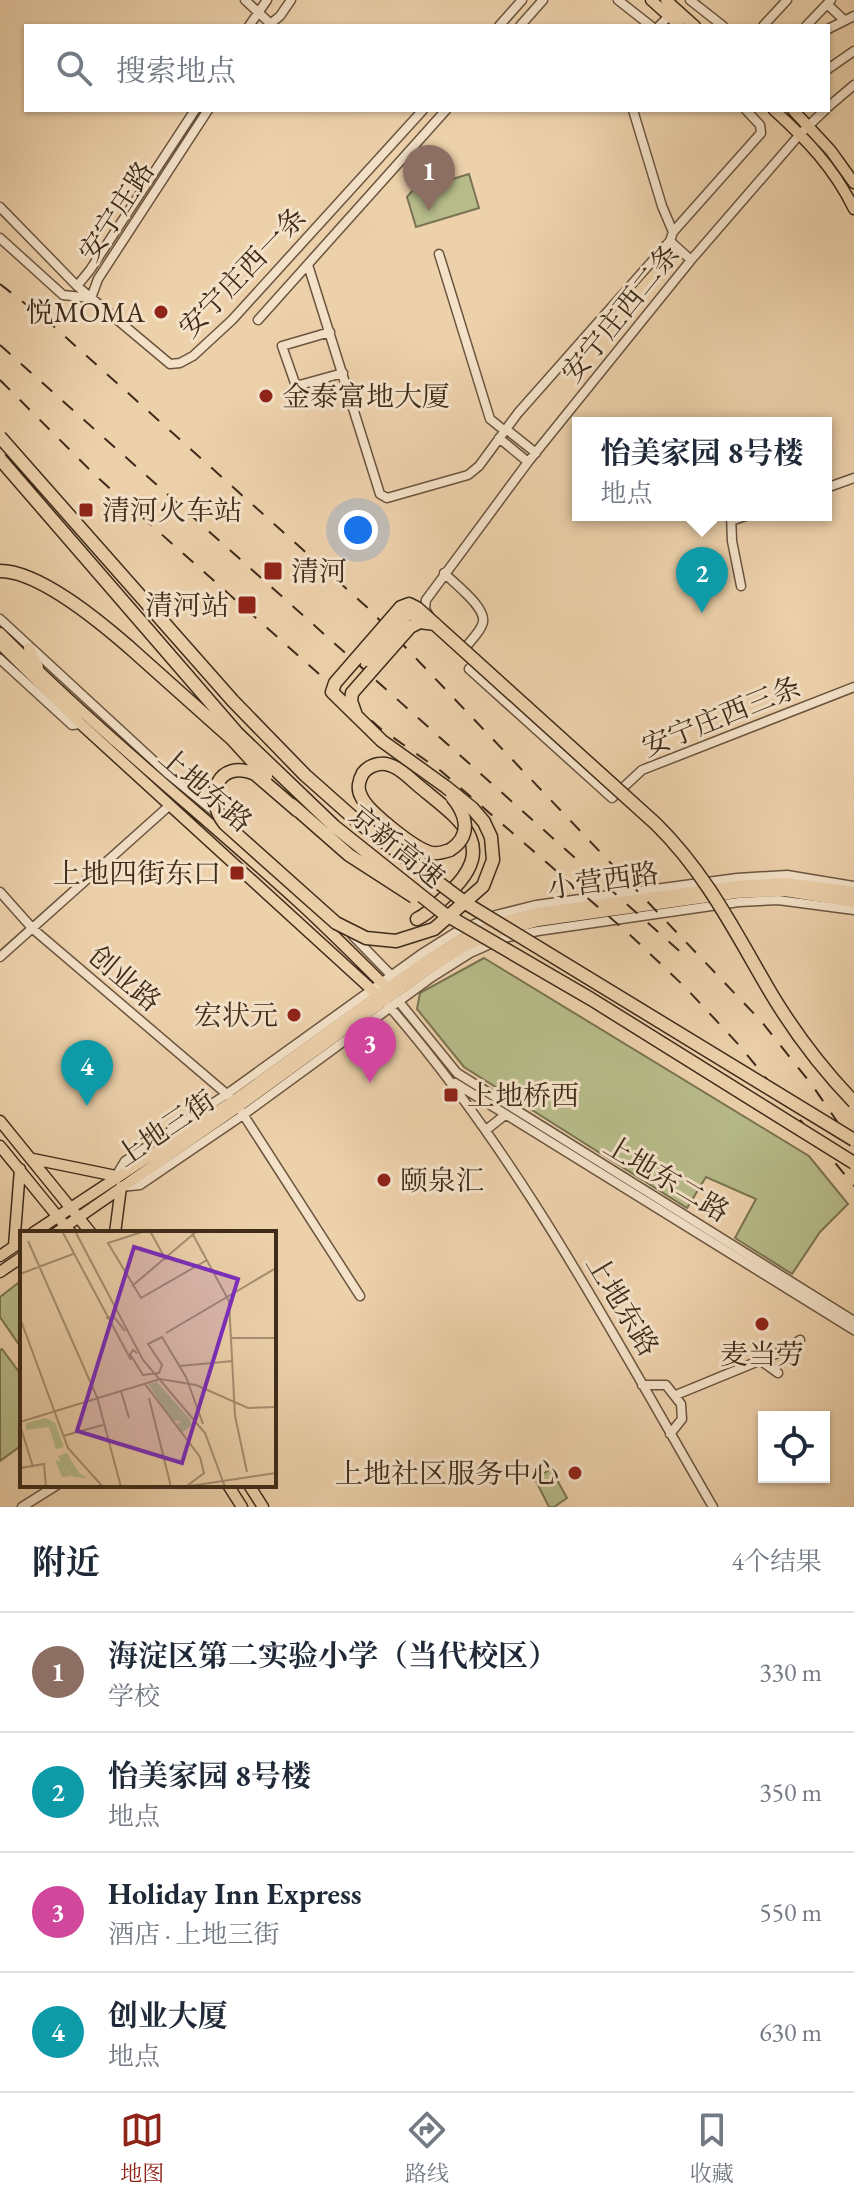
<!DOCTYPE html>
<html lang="zh">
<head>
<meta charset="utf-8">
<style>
  body { margin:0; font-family:"EB Garamond","Noto Serif SC",serif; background:#f6f6f7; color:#1f2937 }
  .controls { position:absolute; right:24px; bottom:24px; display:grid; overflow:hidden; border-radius:0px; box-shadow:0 2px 6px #0004 }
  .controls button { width:72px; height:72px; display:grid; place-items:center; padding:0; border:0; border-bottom:2px solid #e0e1e3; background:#fff; color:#1f2937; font:40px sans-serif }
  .you { position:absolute; left:358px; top:530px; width:28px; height:28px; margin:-20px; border:6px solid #fff; border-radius:50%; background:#1a73e8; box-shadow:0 0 0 12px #1a73e833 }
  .badge { display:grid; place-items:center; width:52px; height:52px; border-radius:50%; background:#8f2418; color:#fff; font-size:26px; font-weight:700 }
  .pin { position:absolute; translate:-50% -66px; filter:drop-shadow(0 2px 4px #0008) }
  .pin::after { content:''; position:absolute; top:42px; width:28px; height:24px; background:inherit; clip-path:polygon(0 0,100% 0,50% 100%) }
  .popup { position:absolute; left:572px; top:417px; width:260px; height:104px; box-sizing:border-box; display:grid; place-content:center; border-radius:0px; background:#fff; filter:drop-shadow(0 2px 6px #0005); font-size:26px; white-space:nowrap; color:#747a83 }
  .popup b { font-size:30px; color:#1f2937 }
  .popup::after { content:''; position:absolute; left:50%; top:100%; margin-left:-16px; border:16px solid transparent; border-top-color:#fff }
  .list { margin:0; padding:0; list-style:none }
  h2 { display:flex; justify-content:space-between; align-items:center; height:104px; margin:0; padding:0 32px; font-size:34px }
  h2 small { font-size:26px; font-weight:400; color:#747a83 }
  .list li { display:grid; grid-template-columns:52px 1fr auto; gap:24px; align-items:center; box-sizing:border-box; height:120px; padding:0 32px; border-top:2px solid #e0e1e3 }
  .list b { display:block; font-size:30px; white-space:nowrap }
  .list p { margin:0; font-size:26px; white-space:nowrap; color:#747a83 }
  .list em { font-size:26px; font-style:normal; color:#747a83 }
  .icon { flex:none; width:44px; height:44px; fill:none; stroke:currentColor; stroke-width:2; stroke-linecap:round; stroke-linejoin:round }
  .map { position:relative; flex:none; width:854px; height:1507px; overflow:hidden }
  .search { position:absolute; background:#fff; box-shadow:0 2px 6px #0004; left:24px; right:24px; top:24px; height:88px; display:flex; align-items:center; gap:20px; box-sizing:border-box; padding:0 28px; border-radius:0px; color:#747a83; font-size:30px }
  .sheet { height:584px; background:#fff }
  nav { display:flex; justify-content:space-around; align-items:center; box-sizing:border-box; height:112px; border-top:2px solid #e0e1e3; background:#fff; font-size:22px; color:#747a83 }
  nav a { display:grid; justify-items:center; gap:4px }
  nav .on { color:#8f2418 }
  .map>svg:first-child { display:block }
</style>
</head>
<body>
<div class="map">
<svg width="854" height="1507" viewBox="0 0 854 1507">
  <rect width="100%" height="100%" fill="#edd1ab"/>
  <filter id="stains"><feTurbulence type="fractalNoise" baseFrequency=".0025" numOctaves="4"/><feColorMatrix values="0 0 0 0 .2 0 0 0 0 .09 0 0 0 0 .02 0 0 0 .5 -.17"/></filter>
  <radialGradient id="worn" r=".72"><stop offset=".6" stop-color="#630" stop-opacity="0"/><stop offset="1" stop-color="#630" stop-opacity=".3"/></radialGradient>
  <path fill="#b7bc8a" stroke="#7a7452" stroke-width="2" d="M 469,174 L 479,208 L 416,227 L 407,197 L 412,191 Z
    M 484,958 L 809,1156 L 848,1204 L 820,1232 L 792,1274 L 735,1238 L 756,1199 L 706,1177 L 687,1208 L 464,1067 L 417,1009 L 420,993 Z
    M 22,1280 L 22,1349 L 0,1317 L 0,1297 Z
    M 2,1349 L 22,1376 L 22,1445 L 0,1461 L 0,1350 Z
    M 551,1469 L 567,1498 L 554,1507 L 549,1507 L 535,1479 Z"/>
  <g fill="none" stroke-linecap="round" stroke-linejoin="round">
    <defs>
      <path id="minor" d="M 245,0 L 273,26
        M 618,0 L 651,26
        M 690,0 L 723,26
        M 827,4 L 844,20
        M 269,25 L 280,16 L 291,0
        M 249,26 L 267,0
        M 499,26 L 522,0
        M 520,26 L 543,0
        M 659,26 L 673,12
        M 763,26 L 787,0
        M 806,26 L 831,0
        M 828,29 L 854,16
        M 828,69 L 854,51
        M 828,107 L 854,85
        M 633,110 L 662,206 L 673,232
        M 0,207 L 77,286 L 170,364 L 180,363 L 193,356 L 232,320 L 423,110
        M 0,238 L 63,295 L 91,298 L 98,279 L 208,110
        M 670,241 L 691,260
        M 439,254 L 490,419 L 505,431
        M 308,265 L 380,494 L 387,498 L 468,475 L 479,466 L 518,413 L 670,241 L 673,232 L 761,133 L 760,125 L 746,110
        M 77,286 L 90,270 L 195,110
        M 258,320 L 446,110
        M 330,332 L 282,346 L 296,386 L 343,373
        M 506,429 L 536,453
        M 499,438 L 528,462
        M 826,488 L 854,478
        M 731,515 L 732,541 L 741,586
        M 731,521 L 748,515
        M 444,573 C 455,584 490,610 482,625 C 479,633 471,640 466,647
        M 428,614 L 425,609 L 426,600 L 528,462 L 691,260 L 801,133 L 825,110
        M 0,619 L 168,774 L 217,814
        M 470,657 L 473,664 L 469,669 L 612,798 L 642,770 L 854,687
        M 0,659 L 72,725 L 81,724
        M 0,892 L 33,929 L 229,1096
        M 352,935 L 391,975
        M 0,957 L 170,805
        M 396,998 L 457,1073 L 854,1321
        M 388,1005 C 519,1155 613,1335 713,1507
        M 455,1083 L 854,1330
        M 241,1111 L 360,1296
        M 486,1130 L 505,1115
        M 116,1176 L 125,1161 L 227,1094 L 420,955 L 458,931 L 496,915 L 536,905 L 737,878 L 787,875 L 854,886
        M 121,1187 L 140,1185 L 243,1115 L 432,977 L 470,953 L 504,938 L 538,931 L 739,902 L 778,900 L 854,910
        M 760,1360 L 778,1373
        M 642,1385 L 666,1385 L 681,1404 L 682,1419 L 670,1434
        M 676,1395 L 783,1351 L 800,1340
        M 22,1507 L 57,1485"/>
      <path id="major" d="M 651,0 L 680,26
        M 666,0 L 695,26
        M 774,110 C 807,140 834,168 854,209
        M 793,110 L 831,151 L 854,183
        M 0,633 C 96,730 203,815 304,907 C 334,935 363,964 392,993
        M 0,644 L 83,726 L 382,999
        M 29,648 L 38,667
        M 0,1121 L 91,1233
        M 0,1146 L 71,1233
        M 33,1159 L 116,1176
        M 33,1233 L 233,1101 L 422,964 L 462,939 L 499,923 L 537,913 L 738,886 L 786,883 L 854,892
        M 56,1233 L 238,1107 L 428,969 L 467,945 L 501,931 L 538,921 L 736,893 L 785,891 L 854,902
        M 115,1233 L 121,1187
        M 14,1246 L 20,1169
        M 0,1256 L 22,1241
        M 0,1272 L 22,1257
        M 228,1485 L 242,1507
        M 249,1485 L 263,1507"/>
      <path id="highway" d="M 0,571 C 39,571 99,621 129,647
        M 417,919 C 430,913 440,901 450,892 C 500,845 459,819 420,787 C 409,778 394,761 379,764 C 373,765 367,768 363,773 C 359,780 357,789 361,796 C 367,811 416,850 432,853 C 438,854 444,852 450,850"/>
    </defs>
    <use href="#minor" stroke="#6a543e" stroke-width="11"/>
    <use href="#major" stroke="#3e2b19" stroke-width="13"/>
    <use href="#highway" stroke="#3e2b19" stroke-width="15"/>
    <use href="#minor" stroke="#f3e1c8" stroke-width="8"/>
    <use href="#major" stroke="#edd1ab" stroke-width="10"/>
    <use href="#highway" stroke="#edd1ab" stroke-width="12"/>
    <path stroke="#3e2b19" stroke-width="2" stroke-dasharray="14 14" stroke-linecap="butt" d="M 0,284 L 51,324 L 369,609 L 761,1021 L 812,1085 L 854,1146
      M 0,345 L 685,956
      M 0,380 L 97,477 L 381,729 L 441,771 L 628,933 L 685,987 L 739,1045 L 854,1186"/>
    <defs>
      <path id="highway-bridge" d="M 0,437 L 233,701 L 305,775 L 358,822 L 467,904 L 854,1140
        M 0,459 L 237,733 L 334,826 L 443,913 L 591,999 L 854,1163
        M 129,647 L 232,739 L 266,776
        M 366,660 L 406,615 L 415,612 L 422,614
        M 356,715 L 351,701 L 352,693 L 410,627 L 420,622 L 435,624
        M 292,805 L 349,855 L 414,897
        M 298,811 L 255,774 C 218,758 203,797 225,824 L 336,923 L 366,938 L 396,941 L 434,929 L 483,886 L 493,860 L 491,837 L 484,822 L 472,808 L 446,787 L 382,741 L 332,692 L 335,683 L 401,607 L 409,604 L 417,608 L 656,824 C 707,874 736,934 772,995 C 795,1033 823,1070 854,1102
        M 450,850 C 472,836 467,815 452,797"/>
    </defs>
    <use href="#highway-bridge" stroke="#3e2b19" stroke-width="15" stroke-linecap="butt"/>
    <use href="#highway-bridge" stroke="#edd1ab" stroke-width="12"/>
  </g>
  <g fill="#8f2418" stroke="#f3e1c8" stroke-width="3">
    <circle cx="161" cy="312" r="8"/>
    <circle cx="266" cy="396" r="8"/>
    <rect x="78" y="502" width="16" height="16" rx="4"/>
    <rect x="263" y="561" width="20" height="20" rx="4"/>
    <rect x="237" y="595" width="20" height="20" rx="4"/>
    <rect x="229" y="865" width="16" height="16" rx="4"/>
    <circle cx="294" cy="1015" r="8"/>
    <rect x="443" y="1087" width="16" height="16" rx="4"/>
    <circle cx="384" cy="1180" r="8"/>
    <circle cx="762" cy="1324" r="8"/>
    <circle cx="575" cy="1473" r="8"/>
  </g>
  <g text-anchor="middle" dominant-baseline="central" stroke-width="6" stroke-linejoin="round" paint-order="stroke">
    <g font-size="28" fill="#3e2b19" stroke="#f3e1c8">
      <text transform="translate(116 211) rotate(-57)">安宁庄路</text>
      <text transform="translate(242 272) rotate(-46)">安宁庄西一条</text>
      <text transform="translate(620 313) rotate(-51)">安宁庄西二条</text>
      <text transform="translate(721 716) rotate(-22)">安宁庄西三条</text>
      <text transform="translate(206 789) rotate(41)">上地东路</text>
      <text transform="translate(397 846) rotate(39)">京新高速</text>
      <text transform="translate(603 880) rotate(-8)">小营西路</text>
      <text transform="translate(125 978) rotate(40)">创业路</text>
      <text transform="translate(165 1128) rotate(-34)">上地三街</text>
      <text transform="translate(667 1178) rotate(31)">上地东二路</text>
      <text transform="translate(623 1305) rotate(59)">上地东路</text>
    </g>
    <g font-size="28" fill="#3e2b19" stroke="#f3e1c8" text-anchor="end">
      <text x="145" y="312">悦MOMA</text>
      <text x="282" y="396" text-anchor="start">金泰富地大厦</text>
      <text x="102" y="510" text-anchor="start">清河火车站</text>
      <text x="291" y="571" text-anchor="start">清河</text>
      <text x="229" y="605">清河站</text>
      <text x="221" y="873">上地四街东口</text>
      <text x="278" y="1015">宏状元</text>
      <text x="467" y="1095" text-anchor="start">上地桥西</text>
      <text x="400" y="1180" text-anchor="start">颐泉汇</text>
      <text x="762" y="1354" text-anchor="middle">麦当劳</text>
      <text x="559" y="1473">上地社区服务中心</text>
    </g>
  </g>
  <g transform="translate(20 1231)">
    <rect width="256" height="256" fill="#edd1ab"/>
    <path d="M 137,151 L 169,187 L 172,194 L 163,201 L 157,194 L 161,190 L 152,189 L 128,153 ZM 26,187 L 35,192 L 44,216 L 36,218 L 29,196 L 6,199 L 6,192 ZM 47,222 L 60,243 L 66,246 L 66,247 L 53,246 L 43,234 L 51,245 L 42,246 L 35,229 L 41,231 L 38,225 Z" fill="#b7bc8a"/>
    <path fill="none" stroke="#a78f71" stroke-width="2" d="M 42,0 L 111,129M 55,0 L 123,129 L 185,202 L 205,256M 125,0 L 88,12 L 121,67 L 187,29M 130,0 L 146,29M 171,0 L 209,70 L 215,185 L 227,241M 8,10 L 77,166 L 101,256M 0,43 L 53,23M 112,55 L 177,0M 0,87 L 48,217 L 83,256M 86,87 L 94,86 L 105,100M 146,102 L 256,37M 212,107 L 256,107M 117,122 L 113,119 L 110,123 L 123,144 L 139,142 L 142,134 L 128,113 L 142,106 L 166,146 L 183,193M 160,135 L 213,130M 125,153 L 180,226 L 184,242 L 167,255M 101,160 L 109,187M 129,167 L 151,256M 0,191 L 140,148 L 176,154 L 228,177 L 256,176M 0,194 L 13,236M 43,205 L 83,194M 0,237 L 24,233 L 26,256M 163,256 L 256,242"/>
    <path fill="#7b2cbf" fill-opacity="0.15" stroke="#7b2cbf" stroke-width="4" d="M 114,16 L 218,48 L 162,232 L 57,200 Z"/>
    <rect width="256" height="256" fill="none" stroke="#3e2b19" stroke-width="4"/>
  </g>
  <rect width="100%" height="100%" filter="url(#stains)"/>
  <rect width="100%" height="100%" fill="url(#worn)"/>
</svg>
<div class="controls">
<button><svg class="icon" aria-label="locate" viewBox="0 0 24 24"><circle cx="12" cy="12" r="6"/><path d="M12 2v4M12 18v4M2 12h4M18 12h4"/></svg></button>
</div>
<div class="you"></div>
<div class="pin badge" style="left:429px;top:211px;background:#8d6e63">1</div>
<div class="pin badge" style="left:702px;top:613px;background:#0f9aa8">2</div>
<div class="popup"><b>怡美家园 8号楼</b>地点</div>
<div class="pin badge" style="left:370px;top:1083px;background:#d1479c">3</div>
<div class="pin badge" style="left:87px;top:1106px;background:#0f9aa8">4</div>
<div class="search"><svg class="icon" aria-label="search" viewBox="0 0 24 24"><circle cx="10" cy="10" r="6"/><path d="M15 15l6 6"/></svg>搜索地点</div>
</div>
<section class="sheet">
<h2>附近<small>4个结果</small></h2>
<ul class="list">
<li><span class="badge" style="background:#8d6e63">1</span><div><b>海淀区第二实验小学（当代校区）</b><p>学校</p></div><em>330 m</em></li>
<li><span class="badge" style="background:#0f9aa8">2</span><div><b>怡美家园 8号楼</b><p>地点</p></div><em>350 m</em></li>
<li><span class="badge" style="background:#d1479c">3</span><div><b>Holiday Inn Express</b><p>酒店 · 上地三街</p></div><em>550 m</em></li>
<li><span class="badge" style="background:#0f9aa8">4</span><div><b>创业大厦</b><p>地点</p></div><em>630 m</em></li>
</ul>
</section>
<nav>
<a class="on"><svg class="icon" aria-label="map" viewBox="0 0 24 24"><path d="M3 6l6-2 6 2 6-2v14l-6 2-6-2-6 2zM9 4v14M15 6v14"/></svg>地图</a>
<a><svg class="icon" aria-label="directions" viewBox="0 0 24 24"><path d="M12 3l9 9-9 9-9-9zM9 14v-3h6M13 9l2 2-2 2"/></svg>路线</a>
<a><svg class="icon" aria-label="saved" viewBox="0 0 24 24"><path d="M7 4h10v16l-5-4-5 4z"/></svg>收藏</a>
</nav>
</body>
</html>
